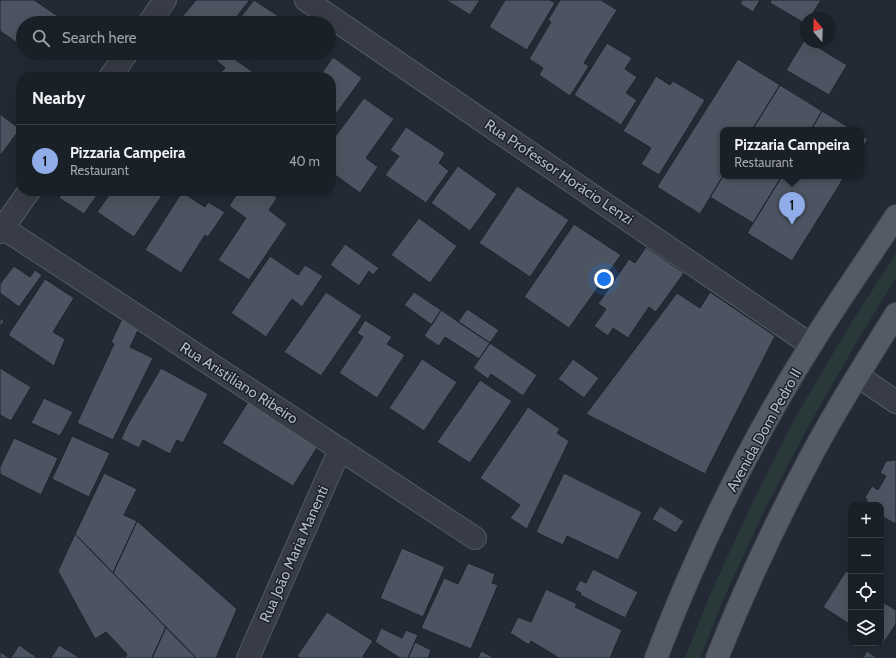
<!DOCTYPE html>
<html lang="en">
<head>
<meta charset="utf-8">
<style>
  body { margin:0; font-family:Cabin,sans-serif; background:#272d34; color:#f1f3f6 }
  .controls { position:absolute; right:12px; bottom:12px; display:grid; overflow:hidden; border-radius:8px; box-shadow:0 4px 16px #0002 }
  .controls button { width:36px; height:36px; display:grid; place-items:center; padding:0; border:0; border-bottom:1px solid #383e45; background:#1a2028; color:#f1f3f6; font:20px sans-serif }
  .compass { position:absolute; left:800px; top:12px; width:36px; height:36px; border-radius:50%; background:#1a2028; box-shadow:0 4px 16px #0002; rotate:341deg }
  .you { position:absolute; left:604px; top:279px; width:14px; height:14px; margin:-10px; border:3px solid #fff; border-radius:50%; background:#1a73e8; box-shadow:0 0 0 6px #1a73e833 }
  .badge { display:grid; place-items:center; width:26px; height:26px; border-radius:50%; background:#90ade9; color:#111; font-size:13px; font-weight:700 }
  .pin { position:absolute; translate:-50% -33px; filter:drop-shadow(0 1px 2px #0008) }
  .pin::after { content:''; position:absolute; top:21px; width:14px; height:12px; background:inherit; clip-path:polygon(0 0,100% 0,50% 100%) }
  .popup { position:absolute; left:720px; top:127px; width:144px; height:52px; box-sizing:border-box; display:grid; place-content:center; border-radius:8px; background:#1a2028; filter:drop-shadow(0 1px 3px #0005); font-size:13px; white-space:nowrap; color:#9fa3a8 }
  .popup b { font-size:15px; color:#f1f3f6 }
  .popup::after { content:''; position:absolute; left:50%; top:100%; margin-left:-8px; border:8px solid transparent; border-top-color:#1a2028 }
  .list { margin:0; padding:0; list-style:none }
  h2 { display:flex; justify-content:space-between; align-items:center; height:52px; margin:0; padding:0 16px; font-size:17px }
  h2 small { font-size:13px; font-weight:400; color:#9fa3a8 }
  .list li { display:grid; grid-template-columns:26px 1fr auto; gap:12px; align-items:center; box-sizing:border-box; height:72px; padding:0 16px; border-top:1px solid #383e45 }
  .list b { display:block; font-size:15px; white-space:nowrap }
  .list p { margin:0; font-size:13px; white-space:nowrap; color:#9fa3a8 }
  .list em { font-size:13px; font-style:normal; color:#9fa3a8 }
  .icon { flex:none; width:22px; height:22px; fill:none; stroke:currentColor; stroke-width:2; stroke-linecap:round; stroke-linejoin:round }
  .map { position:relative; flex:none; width:896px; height:658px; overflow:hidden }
  .search { position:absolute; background:#1a2028; box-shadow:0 4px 16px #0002; left:16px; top:16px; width:320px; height:44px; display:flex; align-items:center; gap:10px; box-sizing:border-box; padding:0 14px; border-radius:22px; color:#9fa3a8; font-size:15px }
  .panel { position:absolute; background:#1a2028; box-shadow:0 4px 16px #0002; left:16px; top:72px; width:320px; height:124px; border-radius:16px }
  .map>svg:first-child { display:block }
</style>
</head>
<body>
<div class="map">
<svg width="896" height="658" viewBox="0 0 896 658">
  <rect width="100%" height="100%" fill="#232a35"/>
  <path fill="#29393a" d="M 896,254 L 896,278 L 862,333 L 809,425 L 764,511 L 723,600 L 700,658 L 685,658 L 709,597 L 749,510 L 794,420 L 851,323 Z"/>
  <path fill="#4c5461" stroke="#1e232d" d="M 0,0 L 34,0 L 68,23 L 23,23 L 23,47 L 0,31 Z
    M 196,0 L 248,0 L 249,1 L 234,20 L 230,17 L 226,22 L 227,23 L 173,23 L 179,15 L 182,17 Z
    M 254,0 L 283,19 L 280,23 L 236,23 Z
    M 446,0 L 480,0 L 470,15 Z
    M 505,0 L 550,0 L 555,3 L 527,50 L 489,27 Z
    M 560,0 L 601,0 L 617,10 L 584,63 L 589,66 L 570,96 L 539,75 L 543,68 L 529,59 L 551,22 L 548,20 Z
    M 742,0 L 760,0 L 753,12 L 740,4 Z
    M 771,0 L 821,0 L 810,18 L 806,18 L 806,24 L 770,3 Z
    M 805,39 L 806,42 L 809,42 L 847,65 L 829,95 L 786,70 Z
    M 607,43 L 632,58 L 625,69 L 637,77 L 626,93 L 637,100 L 621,125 L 574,95 Z
    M 32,53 L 49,53 L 44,61 Z
    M 211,53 L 236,53 L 233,58 L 260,77 L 217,77 L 225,68 L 210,55 Z
    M 242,53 L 259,53 L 253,61 Z
    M 333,57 L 362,78 L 331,121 L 331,77 L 319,77 Z
    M 738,59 L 780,85 L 752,130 L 723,130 L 723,176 L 700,214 L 657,187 Z
    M 656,76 L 670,85 L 673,81 L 705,100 L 659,175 L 641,164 L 651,148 L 623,131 Z
    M 780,85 L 822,111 L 811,130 L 752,130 Z
    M 364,98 L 394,119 L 366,158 L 378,167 L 360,193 L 331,172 L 331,142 Z
    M 822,111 L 853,130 L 811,130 Z
    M 0,114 L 20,129 L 0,156 Z
    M 406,127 L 445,153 L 439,163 L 449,171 L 426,203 L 385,175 L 399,156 L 390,150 Z
    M 861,135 L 868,139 L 861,150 Z
    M 458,166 L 497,194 L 470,231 L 431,203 Z
    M 723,176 L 782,176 L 753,223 L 710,197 Z
    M 782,176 L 845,176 L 792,261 L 747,233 Z
    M 517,186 L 569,220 L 530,277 L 479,243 Z
    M 64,191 L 100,191 L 84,214 L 59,198 Z
    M 112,191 L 165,191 L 134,237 L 97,212 Z
    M 239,191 L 269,191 L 277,198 L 269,210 L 287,224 L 249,280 L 218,260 L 246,218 L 229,206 Z
    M 182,192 L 205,207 L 208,202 L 225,212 L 208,237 L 205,235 L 181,273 L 145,250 Z
    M 419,218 L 457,246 L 430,283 L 391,255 Z
    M 574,224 L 621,255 L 569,328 L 524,297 Z
    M 345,244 L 379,268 L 373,275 L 369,271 L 359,286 L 330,265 Z
    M 646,247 L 684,273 L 656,312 L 649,307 L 628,338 L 613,328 L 608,336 L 594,326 L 606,309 L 598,304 L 629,259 L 635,263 Z
    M 270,256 L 298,275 L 305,265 L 323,276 L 302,307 L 292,299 L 266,337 L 231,313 Z
    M 14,266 L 30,277 L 35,270 L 42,275 L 19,307 L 0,293 L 0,284 Z
    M 45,279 L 74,298 L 53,332 L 65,339 L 54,366 L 8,335 Z
    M 326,292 L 362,316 L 321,376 L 284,352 Z
    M 414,292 L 441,310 L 432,325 L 404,305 Z
    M 710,292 L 775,336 L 705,474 L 586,414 L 677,293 L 700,308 Z
    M 467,309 L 499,330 L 490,343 L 458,322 Z
    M 441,310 L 490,343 L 479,359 L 445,337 L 439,346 L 424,336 Z
    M 123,317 L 139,328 L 130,347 L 153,358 L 113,440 L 77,423 L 114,344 L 111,342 Z
    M 0,318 L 4,321 L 0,327 Z
    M 365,320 L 392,337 L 387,344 L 405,355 L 377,398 L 339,373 L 363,337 L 357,333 Z
    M 490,343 L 537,375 L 523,396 L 491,374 L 488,379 L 473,368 Z
    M 422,359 L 457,382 L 424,431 L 389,408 Z
    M 573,359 L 599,378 L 584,398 L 558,379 Z
    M 0,368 L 31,387 L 11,421 L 0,415 Z
    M 161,368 L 208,394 L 183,443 L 177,440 L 170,454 L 143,440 L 139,448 L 121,439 L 128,424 Z
    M 480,380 L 512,401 L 470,463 L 437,442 Z
    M 44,398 L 73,412 L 60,436 L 31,423 Z
    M 248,402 L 318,446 L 293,486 L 222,443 Z
    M 528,407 L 560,429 L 557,433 L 569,441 L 527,529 L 510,518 L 520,505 L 480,478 Z
    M 72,436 L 110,453 L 89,497 L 52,479 Z
    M 14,438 L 58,458 L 41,495 L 0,474 L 0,467 Z
    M 896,458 L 896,524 L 881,516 L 881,505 L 869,505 L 865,497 L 872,486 L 878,490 L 886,476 L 880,473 L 886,461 L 895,460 Z
    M 104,473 L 137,489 L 124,515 L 137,521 L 113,573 L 75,534 Z
    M 564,473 L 642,512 L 618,560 L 567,536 L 563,545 L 536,532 Z
    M 660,506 L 684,521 L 676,533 L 652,519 Z
    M 137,521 L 237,609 L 216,658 L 196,658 L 113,573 Z
    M 75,534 L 166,627 L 152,658 L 125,658 L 127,654 L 106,632 L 95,639 L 58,571 Z
    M 402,548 L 445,567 L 423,617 L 380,598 Z
    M 468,563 L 495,574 L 492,583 L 498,585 L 471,649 L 421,628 L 444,578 L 458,584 Z
    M 593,569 L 638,592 L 625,618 L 580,595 L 581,593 L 575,590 L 580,580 L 586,583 Z
    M 846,571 L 851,574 L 851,625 L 823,607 Z
    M 546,589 L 577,604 L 575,607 L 622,630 L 610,658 L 559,658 L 531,641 L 529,645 L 510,633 L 518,617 L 531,622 Z
    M 881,601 L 896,610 L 896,624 L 882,645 L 879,643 L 881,643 Z
    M 327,612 L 373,641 L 363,656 L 367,658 L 300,658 L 297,656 Z
    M 166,627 L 196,658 L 152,658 Z
    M 381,628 L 402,638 L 406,630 L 418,635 L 408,658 L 400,658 L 375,642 Z
    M 415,642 L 431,650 L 428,658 L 408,658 Z
    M 19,645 L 38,658 L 11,658 Z
    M 59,645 L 80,658 L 51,658 Z
    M 481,651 L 495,658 L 478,658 Z
    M 867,651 L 877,658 L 863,658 Z
    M 0,652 L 10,658 L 0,658 Z"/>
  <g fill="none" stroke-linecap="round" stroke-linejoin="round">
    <defs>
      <path id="minor" d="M 306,0 L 811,345
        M 149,23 L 165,0
        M 110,77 L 127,53
        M 3,228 L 475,538
        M 0,232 L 29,191
        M 858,376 L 896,402
        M 248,658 L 340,449"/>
      <path id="primary" d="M 656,658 C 697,551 750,442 811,345 C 838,301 868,259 896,216
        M 717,658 C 744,590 775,524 809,460 C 835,410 866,362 896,314"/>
    </defs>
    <use href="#minor" stroke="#545a64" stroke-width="24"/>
    <use href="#primary" stroke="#40454f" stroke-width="24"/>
    <use href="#minor" stroke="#373c46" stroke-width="22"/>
    <use href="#primary" stroke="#555b66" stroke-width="22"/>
  </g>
  <g text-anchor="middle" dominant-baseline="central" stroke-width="3" stroke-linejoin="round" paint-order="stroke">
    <g font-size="15" fill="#b1b7c2" stroke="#1c212b">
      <text transform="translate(559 172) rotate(34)">Rua Professor Horácio Lenzi</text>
      <text transform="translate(239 383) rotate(33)">Rua Aristiliano Ribeiro</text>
      <text transform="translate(764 430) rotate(-61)">Avenida Dom Pedro II</text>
      <text transform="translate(294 554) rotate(-66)">Rua João Maria Manenti</text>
    </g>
  </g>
</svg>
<div class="controls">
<button>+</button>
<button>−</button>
<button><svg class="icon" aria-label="locate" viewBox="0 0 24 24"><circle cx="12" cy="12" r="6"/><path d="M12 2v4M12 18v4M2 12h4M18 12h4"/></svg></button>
<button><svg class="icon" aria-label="layers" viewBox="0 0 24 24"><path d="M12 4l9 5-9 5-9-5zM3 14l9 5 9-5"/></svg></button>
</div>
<svg class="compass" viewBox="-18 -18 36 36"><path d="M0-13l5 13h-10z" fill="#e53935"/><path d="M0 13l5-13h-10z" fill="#9fa3a8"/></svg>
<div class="you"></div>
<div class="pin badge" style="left:792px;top:225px">1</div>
<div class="popup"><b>Pizzaria Campeira</b>Restaurant</div>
<div class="search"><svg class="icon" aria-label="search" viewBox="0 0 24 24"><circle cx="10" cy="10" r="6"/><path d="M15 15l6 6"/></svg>Search here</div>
<section class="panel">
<h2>Nearby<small></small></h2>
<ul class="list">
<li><span class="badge">1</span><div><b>Pizzaria Campeira</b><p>Restaurant</p></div><em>40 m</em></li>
</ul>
</section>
</div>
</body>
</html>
